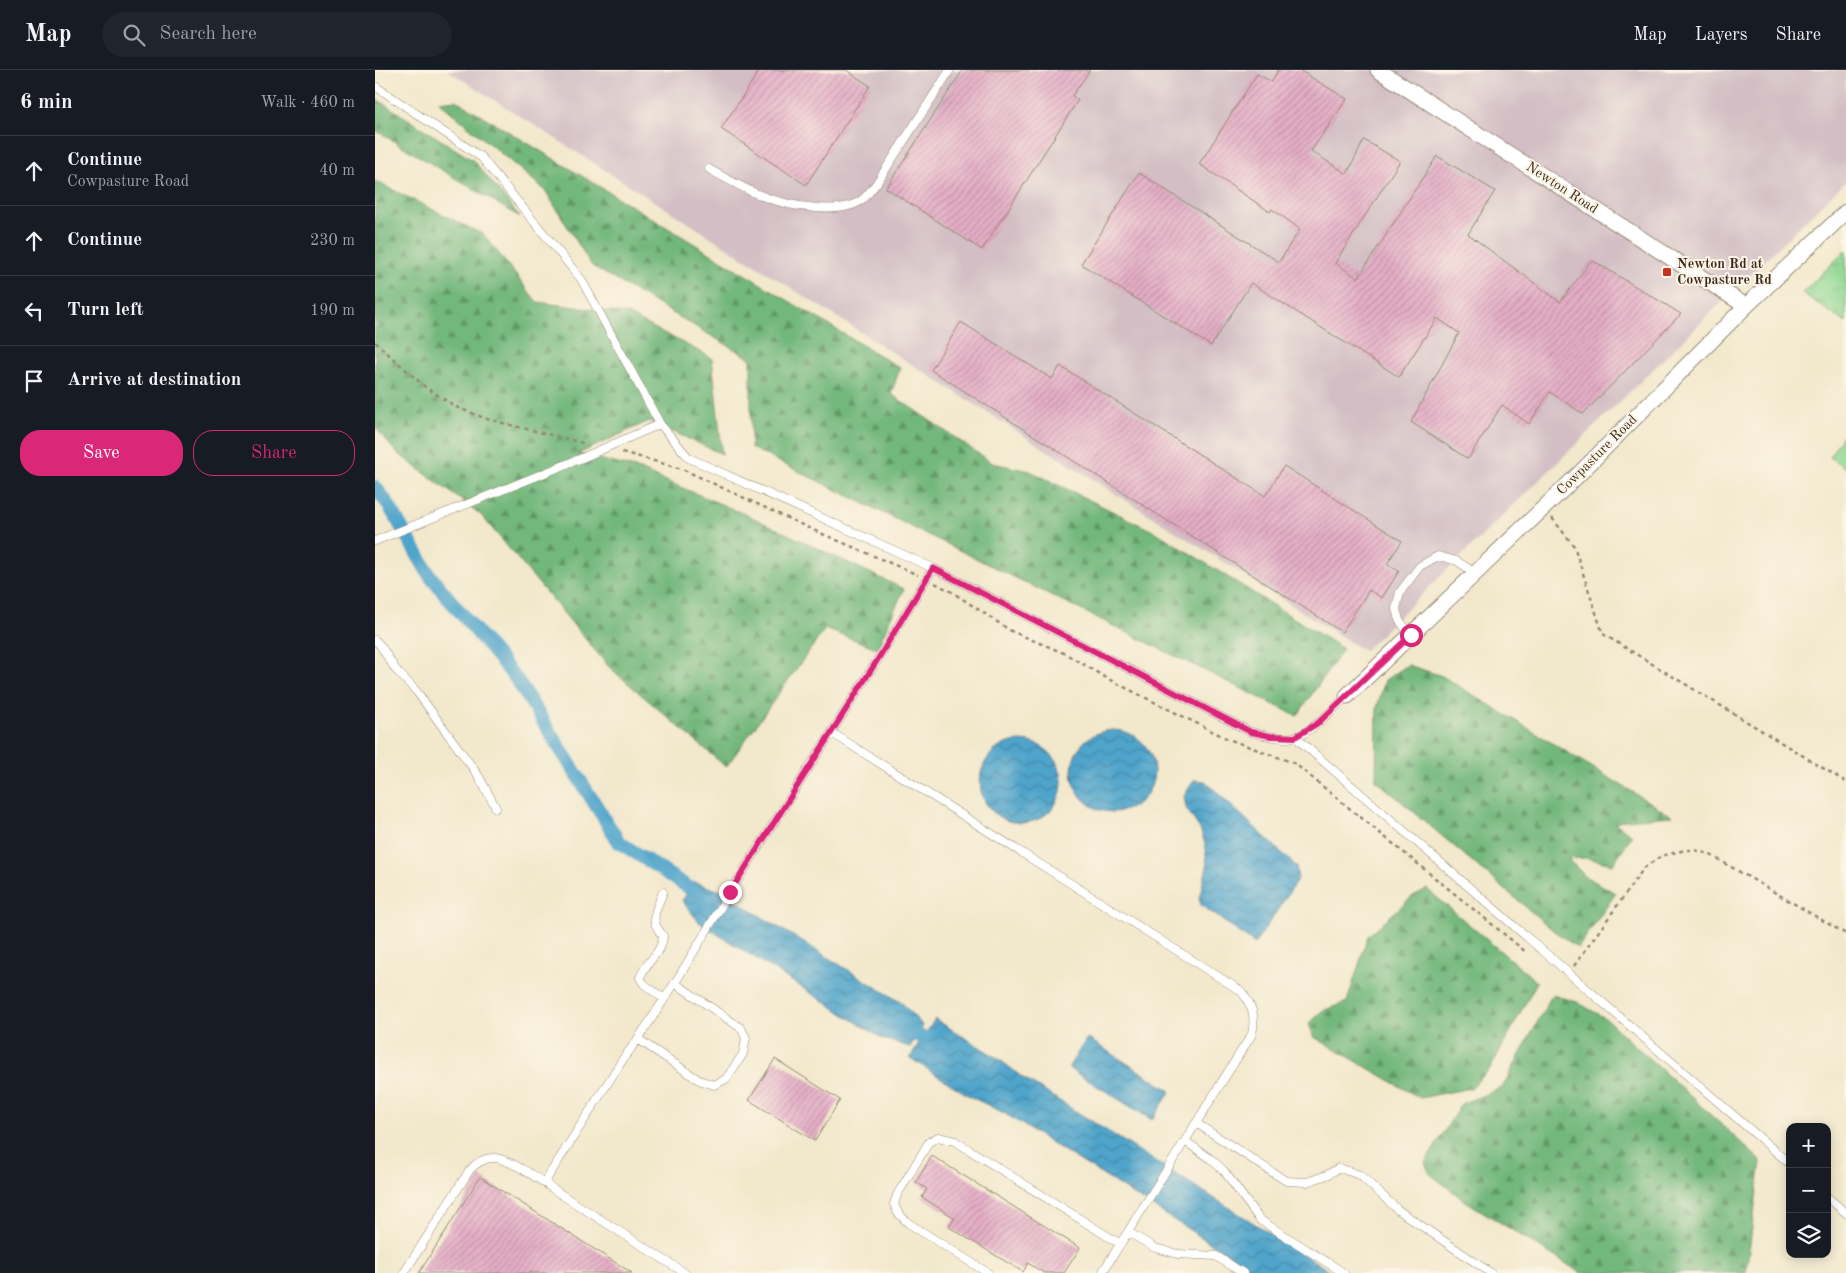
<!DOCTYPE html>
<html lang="en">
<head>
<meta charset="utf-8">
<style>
  body { margin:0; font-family:"Old Standard TT",serif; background:#20242c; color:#f1f3f6 }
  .controls { position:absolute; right:15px; bottom:15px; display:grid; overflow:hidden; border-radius:10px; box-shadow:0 2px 12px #0003 }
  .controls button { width:45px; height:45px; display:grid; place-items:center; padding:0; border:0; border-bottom:1px solid #363941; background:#171b24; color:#f1f3f6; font:25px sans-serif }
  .stop { position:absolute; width:15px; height:15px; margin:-11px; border:4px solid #db2777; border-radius:50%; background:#fff }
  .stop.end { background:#db2777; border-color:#fff; box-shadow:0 1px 5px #0008 }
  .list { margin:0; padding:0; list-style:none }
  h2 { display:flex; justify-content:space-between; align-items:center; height:65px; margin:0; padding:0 20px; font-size:21px }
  h2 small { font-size:16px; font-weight:400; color:#9ea1a6 }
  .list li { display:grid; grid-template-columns:32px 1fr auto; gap:15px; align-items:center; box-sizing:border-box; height:70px; padding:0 20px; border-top:1px solid #363941 }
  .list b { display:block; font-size:19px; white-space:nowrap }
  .list p { margin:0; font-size:16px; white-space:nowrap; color:#9ea1a6 }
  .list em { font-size:16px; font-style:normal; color:#9ea1a6 }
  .actions { display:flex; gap:10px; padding:15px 20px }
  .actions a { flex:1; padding:11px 0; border:1px solid #db2777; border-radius:20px; text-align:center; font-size:18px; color:#db2777 }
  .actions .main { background:#db2777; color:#fff }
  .icon { flex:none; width:28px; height:28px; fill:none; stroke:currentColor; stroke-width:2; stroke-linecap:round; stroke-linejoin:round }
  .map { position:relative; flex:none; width:1471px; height:1203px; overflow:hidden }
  header { display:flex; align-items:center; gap:30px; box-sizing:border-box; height:70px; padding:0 25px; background:#171b24; border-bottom:1px solid #363941 }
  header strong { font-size:24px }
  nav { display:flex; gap:28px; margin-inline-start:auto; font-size:18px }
  .search { width:350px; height:45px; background:#20242c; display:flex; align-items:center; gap:12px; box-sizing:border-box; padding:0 18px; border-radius:28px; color:#9ea1a6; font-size:19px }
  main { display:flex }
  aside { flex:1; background:#171b24 }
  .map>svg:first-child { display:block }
</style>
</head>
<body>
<header>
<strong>Map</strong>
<div class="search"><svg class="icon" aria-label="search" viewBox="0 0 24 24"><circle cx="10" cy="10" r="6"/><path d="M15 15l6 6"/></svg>Search here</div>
<nav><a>Map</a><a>Layers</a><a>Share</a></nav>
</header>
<main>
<aside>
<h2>6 min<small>Walk · 460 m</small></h2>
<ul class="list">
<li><svg class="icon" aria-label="ahead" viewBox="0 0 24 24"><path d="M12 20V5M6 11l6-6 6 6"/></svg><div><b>Continue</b><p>Cowpasture Road</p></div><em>40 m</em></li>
<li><svg class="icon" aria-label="ahead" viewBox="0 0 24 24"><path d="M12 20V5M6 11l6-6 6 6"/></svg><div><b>Continue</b></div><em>230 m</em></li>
<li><svg class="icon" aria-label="left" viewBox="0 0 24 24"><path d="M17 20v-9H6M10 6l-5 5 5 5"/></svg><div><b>Turn left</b></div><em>190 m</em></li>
<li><svg class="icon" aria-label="arrive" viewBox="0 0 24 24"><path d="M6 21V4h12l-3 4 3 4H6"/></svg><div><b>Arrive at destination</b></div></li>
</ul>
<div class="actions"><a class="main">Save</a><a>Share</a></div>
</aside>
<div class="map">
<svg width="1471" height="1203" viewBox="0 0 1471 1203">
  <defs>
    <pattern id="grass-tufts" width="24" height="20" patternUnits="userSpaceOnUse" patternTransform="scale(1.25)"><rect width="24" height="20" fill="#8dd691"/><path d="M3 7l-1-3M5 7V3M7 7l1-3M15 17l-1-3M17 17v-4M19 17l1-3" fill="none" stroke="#7bb87d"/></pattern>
    <pattern id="forest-firs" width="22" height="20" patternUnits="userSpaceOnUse" patternTransform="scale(1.25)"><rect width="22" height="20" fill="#72b77b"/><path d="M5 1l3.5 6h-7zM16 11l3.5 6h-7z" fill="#5f9564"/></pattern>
    <pattern id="water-waves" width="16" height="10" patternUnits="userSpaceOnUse" patternTransform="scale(1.25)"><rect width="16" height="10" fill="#4fa4cb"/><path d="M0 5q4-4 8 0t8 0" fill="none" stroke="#4386a4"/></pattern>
    <pattern id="building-hatch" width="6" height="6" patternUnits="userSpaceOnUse" patternTransform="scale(1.25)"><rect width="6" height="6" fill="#e5aec7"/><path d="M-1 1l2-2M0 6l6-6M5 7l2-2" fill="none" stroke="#bb8ea1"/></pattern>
  </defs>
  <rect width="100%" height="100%" fill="#fcf5e5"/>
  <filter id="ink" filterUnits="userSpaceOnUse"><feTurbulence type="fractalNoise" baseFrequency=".02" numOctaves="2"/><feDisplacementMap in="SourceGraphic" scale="10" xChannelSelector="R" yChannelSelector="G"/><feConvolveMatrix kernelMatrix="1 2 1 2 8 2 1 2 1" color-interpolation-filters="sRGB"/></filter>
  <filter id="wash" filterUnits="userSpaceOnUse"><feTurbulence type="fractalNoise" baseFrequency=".0096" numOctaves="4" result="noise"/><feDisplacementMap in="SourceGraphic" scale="20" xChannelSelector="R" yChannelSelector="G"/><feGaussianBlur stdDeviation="1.12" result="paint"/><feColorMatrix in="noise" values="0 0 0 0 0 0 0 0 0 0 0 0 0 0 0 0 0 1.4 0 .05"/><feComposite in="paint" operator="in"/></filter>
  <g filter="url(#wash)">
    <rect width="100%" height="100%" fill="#f2e8cc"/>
    <path fill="#d2bec4" d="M 72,0 L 1471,0 L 1471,111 L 989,581 Z"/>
    <path fill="url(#grass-tufts)" stroke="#648058" d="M 1471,180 L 1471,253 L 1427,223 Z
      M 1471,361 L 1471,398 L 1454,387 Z"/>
    <path fill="url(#forest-firs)" stroke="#56704c" d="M 0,28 L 99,91 L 145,147 L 0,60 Z
      M 81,30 L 525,298 L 516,324 L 617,393 L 655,401 L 784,464 L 968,579 L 922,646 L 376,378 L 376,289 L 217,196 L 170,120 L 64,32 Z
      M 0,111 L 109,165 L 162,232 L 252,244 L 337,288 L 347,384 L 274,351 L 203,384 L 260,398 L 372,445 L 529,519 L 502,578 L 450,559 L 351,697 L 234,597 L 105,444 L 21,382 L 0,357 Z
      M 1033,595 L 1067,606 L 1297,746 L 1250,750 L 1240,753 L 1257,765 L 1238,794 L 1211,788 L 1193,789 L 1211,807 L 1241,823 L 1203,878 L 1179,861 L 1001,710 L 1002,637 L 1010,610 Z
      M 1052,819 L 1162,912 L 1115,999 L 1096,1018 L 1045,1028 L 939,967 L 934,954 L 947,941 L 972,932 L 993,866 L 1038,826 Z
      M 1177,925 L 1200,931 L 1230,948 L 1386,1091 L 1371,1203 L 1206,1203 L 1089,1130 L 1055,1104 L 1050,1093 L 1086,1034 L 1127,1018 Z"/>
    <path fill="url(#water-waves)" stroke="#456774" d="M697 701a41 41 0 1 1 82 0a41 41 0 1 1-82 0Z
      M605 712a41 41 0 1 1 82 0a41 41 0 1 1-82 0Z
      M 819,710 L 830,711 L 921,796 L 923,809 L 880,874 L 826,835 L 824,828 L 832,797 L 830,774 L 825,759 L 811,738 L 809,726 Z
      M 319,812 L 343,820 L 527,933 L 548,956 L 535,977 L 508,969 L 325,853 L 307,831 Z
      M 560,949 L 624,989 L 648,1008 L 958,1203 L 883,1203 L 629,1043 L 596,1027 L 535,988 Z
      M 712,968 L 796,1021 L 777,1050 L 693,998 Z"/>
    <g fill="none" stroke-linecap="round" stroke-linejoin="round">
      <path stroke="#4fa4cb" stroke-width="14" d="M 0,417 L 13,434 L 55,506 L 142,610 L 244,772 L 331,829
        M 527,955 L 548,968"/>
    </g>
    <g id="blocks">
      <path fill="url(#building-hatch)" d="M 385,0 L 471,0 L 495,16 L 431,115 L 346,59 Z
        M 588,0 L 715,0 L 697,26 L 703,30 L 607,180 L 511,118 Z
        M 903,0 L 924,0 L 972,29 L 936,81 L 972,104 L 989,70 L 1025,91 L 960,193 L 983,208 L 1062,86 L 1120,121 L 1093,164 L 1185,232 L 1217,190 L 1306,244 L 1208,344 L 1175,322 L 1154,354 L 1127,335 L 1093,389 L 1036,352 L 1084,263 L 1062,248 L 1024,307 L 876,213 L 836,276 L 706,194 L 764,103 L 904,192 L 925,159 L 897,139 L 895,142 L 824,94 L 882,4 L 897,12 Z
        M 586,252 L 677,309 L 685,296 L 890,426 L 909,396 L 1027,471 L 1012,494 L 1024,501 L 1007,528 L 994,520 L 967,562 L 556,300 Z
        M 400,989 L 465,1030 L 440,1071 L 374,1030 Z
        M 557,1086 L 705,1178 L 689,1203 L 669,1203 L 653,1193 L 648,1202 L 574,1157 L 580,1148 L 547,1127 L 552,1119 L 541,1112 Z
        M 105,1107 L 257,1203 L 44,1203 Z"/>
    </g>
  </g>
  <g filter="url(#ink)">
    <use href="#blocks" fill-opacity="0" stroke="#968975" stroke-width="1"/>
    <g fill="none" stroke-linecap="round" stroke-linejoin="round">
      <defs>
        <path id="lane" d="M 0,16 L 106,87 L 206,209 L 285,354 L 314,388 L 558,498 L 876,662 C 889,665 905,670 919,667 C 935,664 960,637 972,626
          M 334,99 C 372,120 395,134 441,138 C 454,139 470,139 482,133 C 490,129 496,120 501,114 L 575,0
          M 0,471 L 207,388 L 285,354
          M 1036,565 L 1024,550 L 1021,539 L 1025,522 L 1045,496 L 1063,486 L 1082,491 L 1100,503
          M 0,570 L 5,575 L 21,600 L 42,622 L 103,705 L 121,738
          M 457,663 L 866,921 C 877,935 881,946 877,964 L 727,1203
          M 920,667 L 1415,1094
          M 288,822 C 281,841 273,849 288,866 C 287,884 271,890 265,908 L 269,914 L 289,929
          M 263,969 L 324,1010 L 339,1015 L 351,1009 L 368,984 L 371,968 L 366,958 L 300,913
          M 821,1053 L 911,1111 L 932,1112 L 952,1105 L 964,1098 L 985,1105 L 1023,1140 L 1116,1203
          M 810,1071 L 836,1089 L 849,1101 L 885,1150 L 969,1203
          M 169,1113 L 248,989 L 263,969 L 300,913 L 355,822 L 503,589 L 558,498
          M 1452,1127 L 1471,1143
          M 753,1162 L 780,1178 L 803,1184 L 841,1186 L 868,1203
          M 29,1203 L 94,1101 C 100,1094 109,1087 120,1088 C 138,1090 171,1114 187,1125 C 228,1151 269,1177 310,1203
          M 613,1203 L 533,1153 L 523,1143 L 519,1134 L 522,1125 L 554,1072 L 563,1067 L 580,1071 L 745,1174"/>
        <path id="street" d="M 1003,0 L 1371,236
          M 972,626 L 1202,406 L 1371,236 L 1471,142"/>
      </defs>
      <use href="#lane" stroke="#968975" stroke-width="9"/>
      <use href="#street" stroke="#968975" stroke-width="17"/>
      <path stroke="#968975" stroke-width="2.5" stroke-dasharray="4 4" stroke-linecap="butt" d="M 0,272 L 49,316 L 81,337 L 112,349 L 212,374
        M 247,382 L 307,399 L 436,459 L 543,505
        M 1177,448 L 1199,476 L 1228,564 L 1471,712
        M 560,513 L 577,522 L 636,561 L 691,584 L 733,609 L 853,669 L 919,693 L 1151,882
        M 1199,896 L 1269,798 L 1286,786 L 1310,780 L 1320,780 L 1334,784 L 1471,864"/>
      <use href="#lane" stroke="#fff" stroke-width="8"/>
      <use href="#street" stroke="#fff" stroke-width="15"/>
    </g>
  </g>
  <g fill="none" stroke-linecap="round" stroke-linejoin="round" filter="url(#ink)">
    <path stroke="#db2777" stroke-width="6" d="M 355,822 L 503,589 L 558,498 L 876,662 L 895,666 L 920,667 L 943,653 L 1036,565"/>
  </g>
  <rect fill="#c8321e" stroke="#fcf5e5" stroke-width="2" x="1287" y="197" width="10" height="10" rx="2.5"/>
  <g text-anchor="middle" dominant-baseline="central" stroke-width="4" stroke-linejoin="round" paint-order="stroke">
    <g font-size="14" fill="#3b2a1e" stroke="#fcf5e5">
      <text transform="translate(1187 118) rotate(33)">Newton Road</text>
      <text transform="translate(1222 385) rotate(-45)">Cowpasture Road</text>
    </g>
    <g font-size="14" font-weight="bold" fill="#3b2a1e" stroke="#fcf5e5" text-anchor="start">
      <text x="1302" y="194">Newton Rd at<tspan x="1302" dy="16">Cowpasture Rd</tspan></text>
    </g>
  </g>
</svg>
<div class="controls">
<button>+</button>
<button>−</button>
<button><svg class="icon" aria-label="layers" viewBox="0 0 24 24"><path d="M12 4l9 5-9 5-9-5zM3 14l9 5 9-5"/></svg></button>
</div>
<div class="stop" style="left:1036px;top:565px"></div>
<div class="stop end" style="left:355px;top:822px"></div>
</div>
</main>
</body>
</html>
